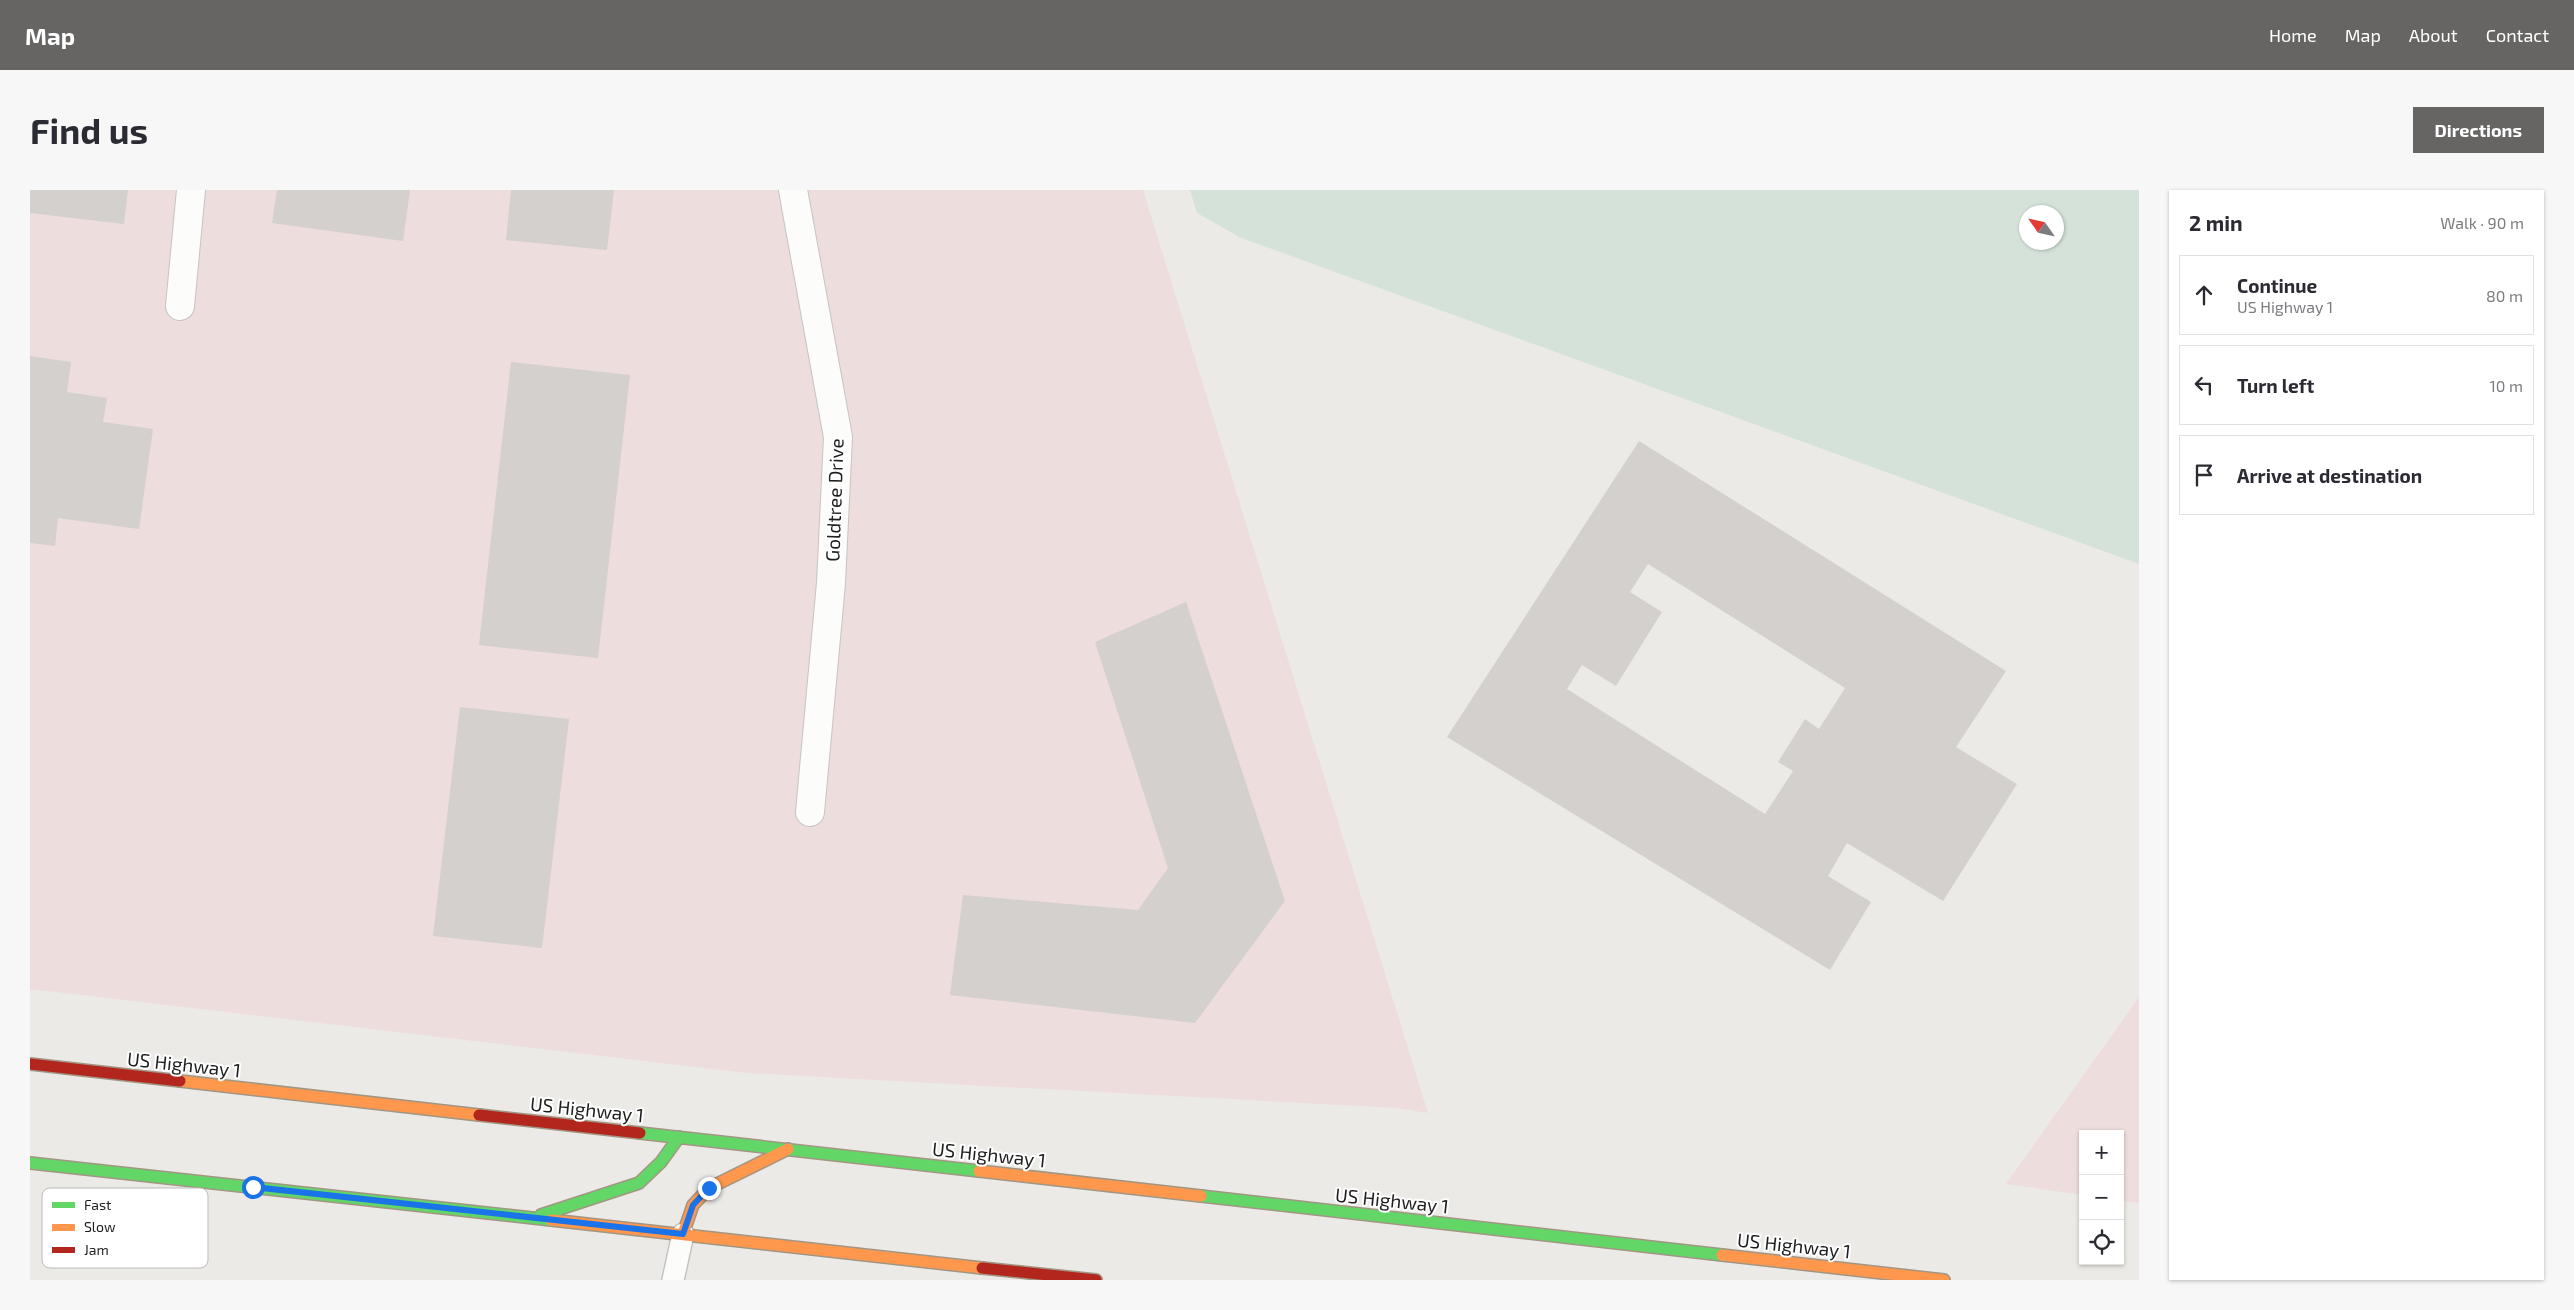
<!DOCTYPE html>
<html lang="en">
<head>
<meta charset="utf-8">
<style>
  body { margin:0; font-family:"Exo 2",sans-serif; background:#f7f7f7; color:#2b2b33 }
  .controls { position:absolute; right:15px; bottom:15px; display:grid; overflow:hidden; border-radius:0px; box-shadow:0 1px 4px #0004 }
  .controls button { width:45px; height:45px; display:grid; place-items:center; padding:0; border:0; border-bottom:1px solid #e1e1e2; background:#fff; color:#2b2b33; font:25px sans-serif }
  .compass { position:absolute; left:1989px; top:15px; width:45px; height:45px; border-radius:50%; background:#fff; box-shadow:0 1px 4px #0004; rotate:304deg }
  .stop { position:absolute; width:15px; height:15px; margin:-11px; border:4px solid #1a73e8; border-radius:50%; background:#fff }
  .stop.end { background:#1a73e8; border-color:#fff; box-shadow:0 1px 5px #0008 }
  .list { margin:0; padding:0; list-style:none }
  h2 { display:flex; justify-content:space-between; align-items:center; height:65px; margin:0; padding:0 20px; font-size:21px }
  h2 small { font-size:16px; font-weight:400; color:#7c7c81 }
  .list li { display:grid; grid-template-columns:32px 1fr auto; gap:15px; align-items:center; box-sizing:border-box; height:80px; margin:0 10px 10px; padding:0 10px; border:1px solid #e1e1e2; border-radius:0px }
  .list b { display:block; font-size:19px; white-space:nowrap }
  .list p { margin:0; font-size:16px; white-space:nowrap; color:#7c7c81 }
  .list em { font-size:16px; font-style:normal; color:#7c7c81 }
  .icon { flex:none; width:28px; height:28px; fill:none; stroke:currentColor; stroke-width:2; stroke-linecap:round; stroke-linejoin:round }
  .map { position:relative; flex:none; width:2109px; height:1090px; overflow:hidden; border-radius:0px }
  header { display:flex; align-items:center; gap:30px; box-sizing:border-box; height:70px; padding:0 25px; background:#666564; color:#fff }
  header strong { font-size:24px }
  nav { display:flex; gap:28px; margin-inline-start:auto; font-size:18px }
  .intro { display:flex; align-items:center; justify-content:space-between; box-sizing:border-box; height:120px; padding:0 30px }
  h1 { margin:0; font-size:35px }
  .button { padding:12px 22px; border-radius:0px; background:#666564; color:#fff; font-size:18px; font-weight:700 }
  main { display:flex; gap:30px; padding:0 30px }
  aside { flex:1; background:#fff; border-radius:0px; box-shadow:0 1px 4px #0004 }
  .map>svg:first-child { display:block }
</style>
</head>
<body>
<header>
<strong>Map</strong>
<nav><a>Home</a><a>Map</a><a>About</a><a>Contact</a></nav>
</header>
<div class="intro"><h1>Find us</h1><a class="button">Directions</a></div>
<main>
<div class="map">
<svg width="2109" height="1090" viewBox="0 0 2109 1090">
  <rect width="100%" height="100%" fill="#eceae7"/>
  <path fill="#edd" d="M 0,0 L 1113,0 L 1398,923 L 1366,918 L 716,883 L 0,799 Z
    M 2109,807 L 2109,1013 L 2090,1011 L 2090,944 L 2053,944 L 2053,1005 L 1976,994 Z"/>
  <path fill="#d4e2d9" fill-rule="evenodd" d="M 1160,0 L 2109,0 L 2109,374 L 1209,47 L 1167,23 ZM 1996,22 L 2026,22 L 2026,52 L 1996,52 Z"/>
  <path fill="#d3d0cd" fill-rule="evenodd" d="M 0,0 L 98,0 L 94,34 L 0,23 Z
    M 247,0 L 380,0 L 373,51 L 242,33 Z
    M 481,0 L 584,0 L 577,60 L 476,50 Z
    M 0,166 L 41,172 L 37,202 L 77,208 L 73,232 L 123,239 L 109,339 L 28,328 L 25,356 L 0,353 Z
    M 481,172 L 600,185 L 568,468 L 449,455 Z
    M 1609,251 L 1976,481 L 1926,557 L 1987,594 L 1913,711 L 1817,653 L 1798,686 L 1841,712 L 1800,780 L 1417,547 ZM 1618,374 L 1815,498 L 1789,539 L 1775,529 L 1748,572 L 1763,581 L 1735,624 L 1537,499 L 1552,475 L 1586,496 L 1632,422 L 1600,402 Z
    M 1156,412 L 1255,711 L 1165,833 L 920,805 L 933,705 L 1108,720 L 1138,678 L 1065,452 Z
    M 430,517 L 539,529 L 512,758 L 403,746 Z"/>
  <g fill="none" stroke-linecap="round" stroke-linejoin="round">
    <defs>
      <path id="lane" d="M 643,1090 L 653,1044"/>
      <path id="street" d="M 763,0 L 808,247 L 801,393 L 780,622
        M 150,116 L 161,0"/>
      <path id="fast" d="M 610,943 L 949,981
        M 0,973 L 521,1030
        M 1171,1006 L 1692,1065
        M 511,1025 L 609,993 L 631,972 L 649,947"/>
      <path id="slow" d="M 150,891 L 449,925
        M 949,981 L 1171,1006
        M 521,1030 L 952,1078
        M 653,1044 L 663,1015 L 679,998 L 758,959
        M 1692,1065 L 1914,1090"/>
      <path id="jam" d="M 0,874 L 150,891
        M 449,925 L 610,943
        M 952,1078 L 1066,1090"/>
    </defs>
    <use href="#lane" stroke="#c5c4c3" stroke-width="24"/>
    <use href="#street" stroke="#c5c4c3" stroke-width="30"/>
    <use href="#fast" stroke="#a29683" stroke-width="14"/>
    <use href="#slow" stroke="#a29683" stroke-width="14"/>
    <use href="#jam" stroke="#a29683" stroke-width="14"/>
    <use href="#lane" stroke="#fcfcfb" stroke-width="21"/>
    <use href="#street" stroke="#fcfcfb" stroke-width="28"/>
    <use href="#fast" stroke="#63d668" stroke-width="11"/>
    <use href="#slow" stroke="#ff974d" stroke-width="11"/>
    <use href="#jam" stroke="#b3261e" stroke-width="11"/>
  </g>
  <g fill="none" stroke-linecap="round" stroke-linejoin="round">
    <path stroke="#1a73e8" stroke-width="6" d="M 223,997 L 653,1044 L 663,1015 L 679,998"/>
  </g>
  <g text-anchor="middle" dominant-baseline="central" stroke-width="4" stroke-linejoin="round" paint-order="stroke">
    <g font-size="19" fill="#1e1e1e" stroke="#fff">
      <text transform="translate(804 310) rotate(-88)">Goldtree Drive</text>
      <text transform="translate(154 874) rotate(6)">US Highway 1</text>
      <text transform="translate(557 919) rotate(6)">US Highway 1</text>
      <text transform="translate(959 964) rotate(6)">US Highway 1</text>
      <text transform="translate(1362 1010) rotate(6)">US Highway 1</text>
      <text transform="translate(1764 1055) rotate(6)">US Highway 1</text>
    </g>
  </g>
  <rect x="12" y="998" width="166" height="80" rx="8" fill="#fff" stroke="#bcbcbc" stroke-width="1"/>
  <rect x="22" y="1012" width="23" height="6" fill="#63d668"/>
  <rect x="22" y="1034" width="23" height="7" fill="#ff974d"/>
  <rect x="22" y="1057" width="23" height="6" fill="#b3261e"/>
  <g font-size="14" fill="#1e1e1e">
    <text x="54" y="1020">Fast</text>
    <text x="54" y="1042">Slow</text>
    <text x="54" y="1065">Jam</text>
  </g>
</svg>
<div class="controls">
<button>+</button>
<button>−</button>
<button><svg class="icon" aria-label="locate" viewBox="0 0 24 24"><circle cx="12" cy="12" r="6"/><path d="M12 2v4M12 18v4M2 12h4M18 12h4"/></svg></button>
</div>
<svg class="compass" viewBox="-18 -18 36 36"><path d="M0-13l5 13h-10z" fill="#e53935"/><path d="M0 13l5-13h-10z" fill="#7c7c81"/></svg>
<div class="stop" style="left:223px;top:997px"></div>
<div class="stop end" style="left:679px;top:998px"></div>
</div>
<aside>
<h2>2 min<small>Walk · 90 m</small></h2>
<ul class="list">
<li><svg class="icon" aria-label="ahead" viewBox="0 0 24 24"><path d="M12 20V5M6 11l6-6 6 6"/></svg><div><b>Continue</b><p>US Highway 1</p></div><em>80 m</em></li>
<li><svg class="icon" aria-label="left" viewBox="0 0 24 24"><path d="M17 20v-9H6M10 6l-5 5 5 5"/></svg><div><b>Turn left</b></div><em>10 m</em></li>
<li><svg class="icon" aria-label="arrive" viewBox="0 0 24 24"><path d="M6 21V4h12l-3 4 3 4H6"/></svg><div><b>Arrive at destination</b></div></li>
</ul>
</aside>
</main>
</body>
</html>
